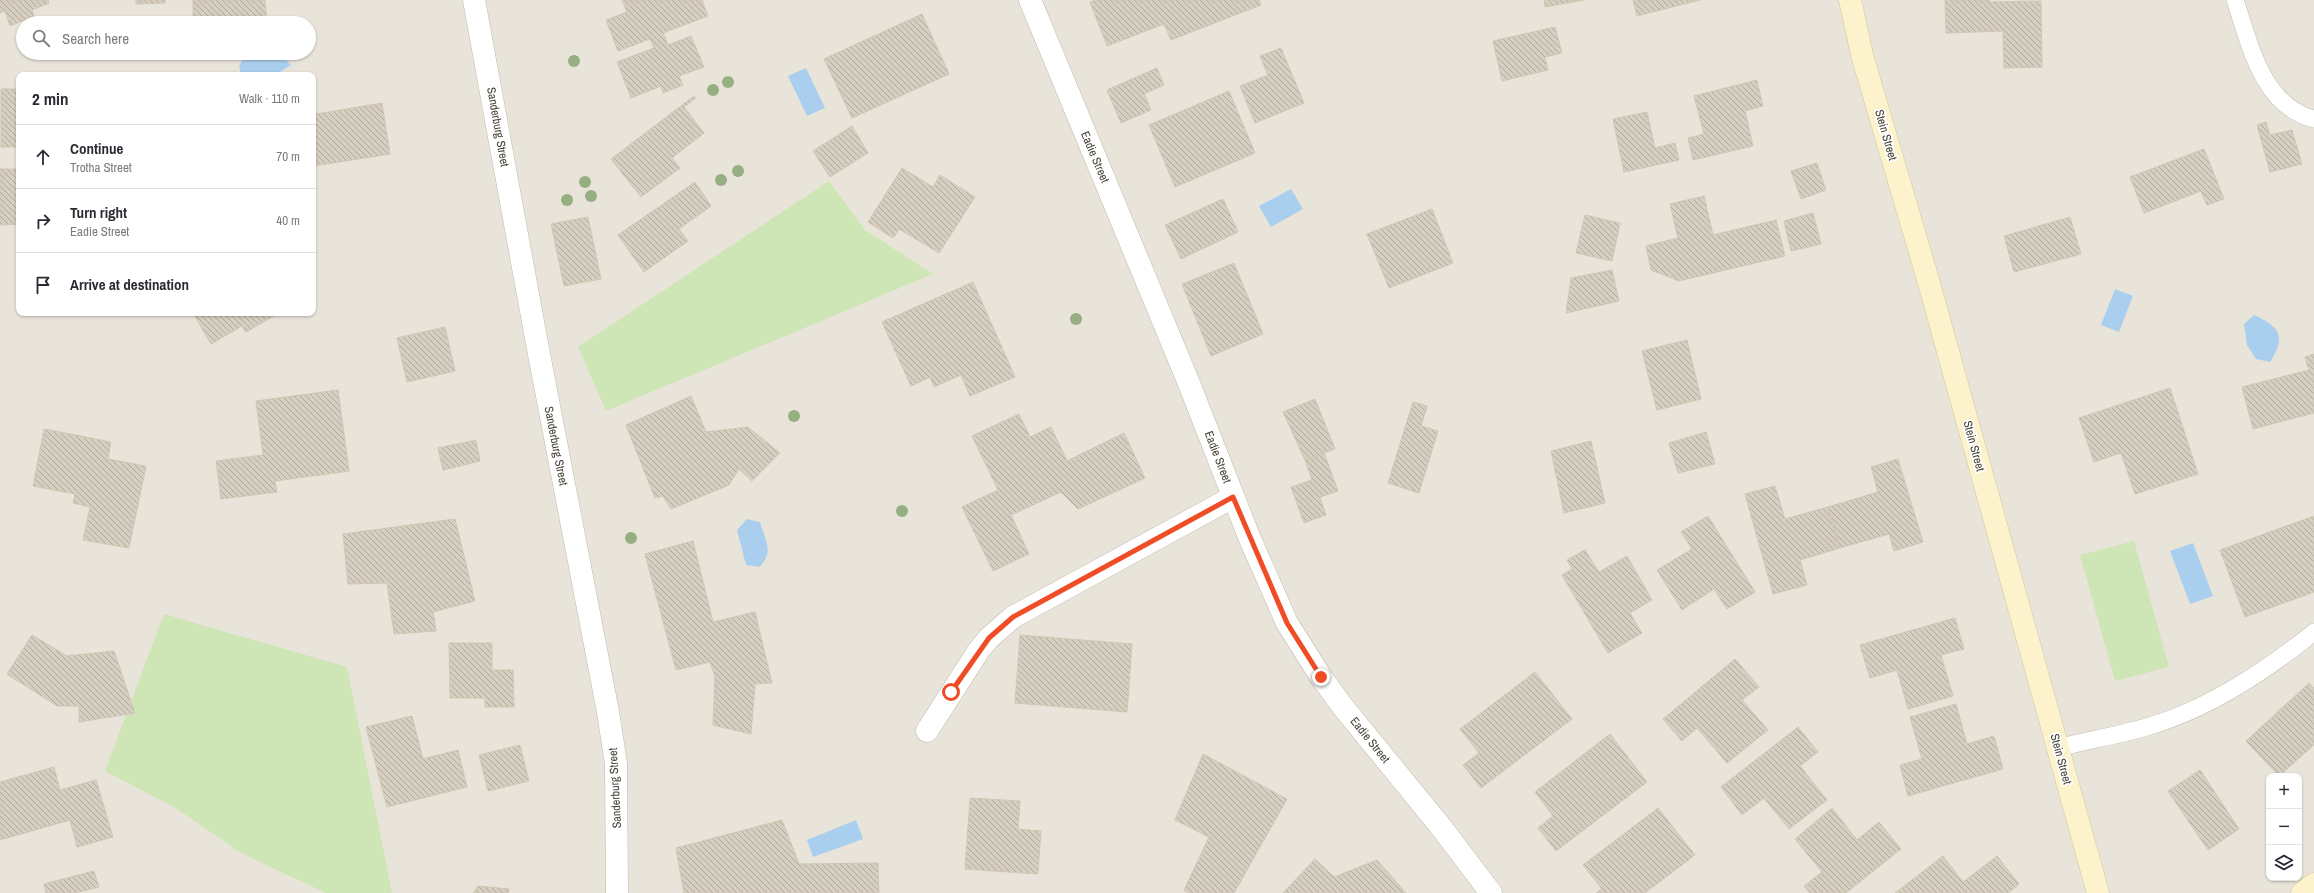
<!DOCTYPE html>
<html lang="en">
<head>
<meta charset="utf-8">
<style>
  body { margin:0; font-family:"Archivo Narrow",sans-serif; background:#f2f2f3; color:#2b2b33 }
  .controls { position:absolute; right:12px; bottom:12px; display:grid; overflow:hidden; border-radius:8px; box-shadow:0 1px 3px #0004 }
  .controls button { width:36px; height:36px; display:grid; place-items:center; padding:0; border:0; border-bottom:1px solid #e1e1e2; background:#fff; color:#2b2b33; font:20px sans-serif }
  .stop { position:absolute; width:12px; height:12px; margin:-9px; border:3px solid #f04c25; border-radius:50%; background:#fff }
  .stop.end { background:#f04c25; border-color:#fff; box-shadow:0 1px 4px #0008 }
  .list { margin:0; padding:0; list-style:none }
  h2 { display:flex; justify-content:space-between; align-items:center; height:52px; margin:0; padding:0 16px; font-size:17px }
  h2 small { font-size:13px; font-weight:400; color:#7c7c81 }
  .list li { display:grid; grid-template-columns:26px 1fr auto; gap:12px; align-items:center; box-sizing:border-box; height:64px; padding:0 16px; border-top:1px solid #e1e1e2 }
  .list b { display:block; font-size:15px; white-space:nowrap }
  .list p { margin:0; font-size:13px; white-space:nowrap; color:#7c7c81 }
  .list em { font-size:13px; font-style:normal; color:#7c7c81 }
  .icon { flex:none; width:22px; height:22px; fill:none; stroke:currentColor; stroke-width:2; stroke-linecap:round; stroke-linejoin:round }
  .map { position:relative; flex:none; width:2314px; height:893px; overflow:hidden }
  .search { position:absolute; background:#fff; box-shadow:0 1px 3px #0004; left:16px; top:16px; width:300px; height:44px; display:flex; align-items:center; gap:10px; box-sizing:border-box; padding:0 14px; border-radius:22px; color:#7c7c81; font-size:15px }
  .panel { position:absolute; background:#fff; box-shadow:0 1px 3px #0004; left:16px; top:72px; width:300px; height:244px; border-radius:8px }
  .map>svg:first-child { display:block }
</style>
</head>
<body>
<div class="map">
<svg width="2314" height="893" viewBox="0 0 2314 893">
  <defs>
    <pattern id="building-back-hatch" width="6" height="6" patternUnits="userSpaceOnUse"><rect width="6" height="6" fill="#d6cec0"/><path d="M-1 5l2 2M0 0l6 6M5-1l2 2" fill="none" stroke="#b0a99d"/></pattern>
  </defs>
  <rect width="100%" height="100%" fill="#f4f2ea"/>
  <path fill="#e8e4d9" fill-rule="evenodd" d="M 0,0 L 2314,0 L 2314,893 L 0,893 ZM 23,23 L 309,23 L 309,53 L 23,53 ZM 19,75 L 313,75 L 313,313 L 19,313 ZM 2269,776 L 2299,776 L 2299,878 L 2269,878 Z"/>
  <path fill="#cee6b5" d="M 829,181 L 865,230 L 933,274 L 606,411 L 578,347 Z
    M 2134,541 L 2169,667 L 2115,681 L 2080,555 Z
    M 164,614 L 347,667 L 392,893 L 326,893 L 243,854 L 174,807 L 105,771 Z"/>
  <path fill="#aacfee" d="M 245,55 L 281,55 L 291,65 L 275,75 L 241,75 L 239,66 Z
    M 806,68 L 825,108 L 807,116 L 788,76 Z
    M 1291,189 L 1303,209 L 1271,227 L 1259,206 Z
    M 2115,289 L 2133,296 L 2119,332 L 2101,325 Z
    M 2254,315 C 2281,327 2286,337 2270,362 L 2256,359 L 2247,345 L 2244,324 Z
    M 747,519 L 760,522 C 765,540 775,553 759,567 L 746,565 L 737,530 Z
    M 2193,543 L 2213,596 L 2190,604 L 2170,551 Z
    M 856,820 L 863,839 L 813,857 L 807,840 Z"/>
  <path fill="url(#building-back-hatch)" stroke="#d0c6b3" d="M 0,0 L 48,0 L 49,3 L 32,10 L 34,16 L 10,26 L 5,11 L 0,13 Z
    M 136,0 L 165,0 L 165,3 L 136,4 Z
    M 193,0 L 265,0 L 267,23 L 193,23 Z
    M 622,0 L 702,0 L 708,16 L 663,33 L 668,45 L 691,36 L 704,67 L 679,76 L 683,85 L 663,93 L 661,86 L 631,98 L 617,62 L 654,48 L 650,39 L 618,51 L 606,20 L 627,12 Z
    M 1095,0 L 1259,0 L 1261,5 L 1171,40 L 1164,24 L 1107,46 L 1090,2 Z
    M 1544,0 L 1584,0 L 1545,7 Z
    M 1633,0 L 1700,0 L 1637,16 Z
    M 1945,0 L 1989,0 L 1989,2 L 2041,1 L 2042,67 L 2004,68 L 2003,31 L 1946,33 Z
    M 922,14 L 949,74 L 852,118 L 824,59 Z
    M 1555,27 L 1562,53 L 1545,57 L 1548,70 L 1502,81 L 1493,41 Z
    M 1281,48 L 1304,103 L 1255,123 L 1240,86 L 1268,75 L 1260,56 Z
    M 1157,68 L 1164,85 L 1144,94 L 1151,110 L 1121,123 L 1107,90 Z
    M 1757,80 L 1763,106 L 1745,111 L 1753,146 L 1693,160 L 1688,138 L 1704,134 L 1694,96 Z
    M 1,89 L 19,89 L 19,147 L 1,147 Z
    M 1229,91 L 1255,153 L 1175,187 L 1149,125 Z
    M 694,96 L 696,98 L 684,107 L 704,133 L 672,158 L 680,168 L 641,197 L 611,159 Z
    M 382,103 L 390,154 L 313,166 L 313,109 L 317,114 Z
    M 1647,112 L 1655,148 L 1675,143 L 1679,160 L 1624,172 L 1613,119 Z
    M 2266,122 L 2270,135 L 2292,130 L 2302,164 L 2270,172 L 2257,125 Z
    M 852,126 L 868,153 L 830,177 L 813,151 Z
    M 2204,149 L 2224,199 L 2207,205 L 2201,191 L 2144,213 L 2130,177 Z
    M 1817,163 L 1826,190 L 1801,199 L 1791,171 Z
    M 902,168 L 933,187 L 940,175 L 975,197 L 939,253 L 899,229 L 893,238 L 868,222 Z
    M 0,169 L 19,169 L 19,224 L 0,225 Z
    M 695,182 L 711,206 L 679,229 L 688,241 L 644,272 L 618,235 Z
    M 1704,196 L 1713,235 L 1776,220 L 1785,256 L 1679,281 L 1651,270 L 1646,246 L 1678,238 L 1670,204 Z
    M 1223,199 L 1238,232 L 1181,259 L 1165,225 Z
    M 1432,209 L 1453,263 L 1389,288 L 1367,234 Z
    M 1813,213 L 1821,244 L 1791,251 L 1784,221 Z
    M 1585,215 L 1620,223 L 1612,261 L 1576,253 Z
    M 588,217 L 601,279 L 564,286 L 551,224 Z
    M 2070,217 L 2081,254 L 2014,272 L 2004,236 Z
    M 1234,263 L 1263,334 L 1211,356 L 1182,284 Z
    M 1612,270 L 1619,301 L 1566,313 L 1571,278 Z
    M 973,282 L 1015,377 L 970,396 L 961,375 L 934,387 L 930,377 L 911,386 L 882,322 Z
    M 200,313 L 279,313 L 246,332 L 242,326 L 211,344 L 195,316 Z
    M 445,327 L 455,371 L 407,382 L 397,338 Z
    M 1687,340 L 1701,399 L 1657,410 L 1642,351 Z
    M 2314,354 L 2314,413 L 2253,429 L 2242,387 L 2309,370 L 2305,357 Z
    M 2170,388 L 2198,474 L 2135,494 L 2121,453 L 2094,462 L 2079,418 Z
    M 338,390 L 349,471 L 275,481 L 277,492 L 221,499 L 216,461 L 263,455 L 256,401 Z
    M 691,396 L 706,432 L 748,427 L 780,453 L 752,481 L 739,469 L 729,485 L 671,509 L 663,496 L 655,498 L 626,425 Z
    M 1315,399 L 1335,449 L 1305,460 L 1283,412 Z
    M 1413,402 L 1427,406 L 1421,426 L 1438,431 L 1419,493 L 1388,483 Z
    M 1019,414 L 1030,437 L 1051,427 L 1067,461 L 1124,433 L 1145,478 L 1078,509 L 1061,492 L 1011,515 L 1029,554 L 993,571 L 962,507 L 998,490 L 972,436 Z
    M 44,429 L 111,442 L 108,459 L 146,466 L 129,548 L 83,540 L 90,507 L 73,503 L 75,494 L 33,486 Z
    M 1706,432 L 1715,464 L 1678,473 L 1669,443 Z
    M 476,440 L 480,461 L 443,470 L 438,448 Z
    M 1591,441 L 1605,503 L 1564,513 L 1551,451 Z
    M 1324,453 L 1338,491 L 1320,497 L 1326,515 L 1304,523 L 1291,487 L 1312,480 L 1305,460 Z
    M 1898,459 L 1923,542 L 1894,551 L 1889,534 L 1840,548 L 1828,507 L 1878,492 L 1871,467 Z
    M 1775,486 L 1785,519 L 1828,507 L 1840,548 L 1800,560 L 1807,585 L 1773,594 L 1745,494 Z
    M 1708,516 L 1755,592 L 1727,609 L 1714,589 L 1682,610 L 1657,570 L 1692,549 L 1681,532 Z
    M 2314,516 L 2314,592 L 2245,617 L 2220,550 Z
    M 455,519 L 475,601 L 433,612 L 436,631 L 394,634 L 387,583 L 348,584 L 343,534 Z
    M 693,541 L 713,622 L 755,612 L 772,683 L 755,684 L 751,734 L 713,725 L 715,676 L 710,662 L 676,670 L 645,554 Z
    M 1585,550 L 1599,572 L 1627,556 L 1652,600 L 1630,613 L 1642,633 L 1608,653 L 1562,575 L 1572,569 L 1567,560 Z
    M 1955,618 L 1964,649 L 1941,655 L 1953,696 L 1908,709 L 1897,670 L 1870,678 L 1860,645 Z
    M 32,635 L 67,656 L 114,651 L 135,713 L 79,722 L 79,706 L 57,706 L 7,674 Z
    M 1020,635 L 1132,644 L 1127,712 L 1015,703 Z
    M 449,643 L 492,643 L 492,670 L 513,670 L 514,707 L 485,707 L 485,698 L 450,698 Z
    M 1735,659 L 1759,687 L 1742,700 L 1768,730 L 1727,763 L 1697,728 L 1682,741 L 1663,719 Z
    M 1535,672 L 1572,719 L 1481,788 L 1463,765 L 1479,753 L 1460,729 Z
    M 2309,683 L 2314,688 L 2314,745 L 2279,776 L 2246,741 Z
    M 1956,704 L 1967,744 L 1994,736 L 2003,769 L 1908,796 L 1900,765 L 1922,759 L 1910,717 Z
    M 412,716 L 423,759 L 458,750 L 467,787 L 387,807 L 366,727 Z
    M 1798,727 L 1818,752 L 1800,766 L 1827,800 L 1789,829 L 1764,798 L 1742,815 L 1721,787 Z
    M 1610,734 L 1647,782 L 1556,851 L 1538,828 L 1553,816 L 1535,792 Z
    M 520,745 L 529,781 L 488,791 L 479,755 Z
    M 1203,754 L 1287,799 L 1234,893 L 1189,893 L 1184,890 L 1209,837 L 1175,820 Z
    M 54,767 L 60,790 L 96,780 L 113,837 L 77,847 L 70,820 L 0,840 L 0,782 Z
    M 2200,770 L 2239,829 L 2208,850 L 2168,791 Z
    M 970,798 L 1020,801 L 1018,829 L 1041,831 L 1038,874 L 965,869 Z
    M 1658,808 L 1695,855 L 1645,893 L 1596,893 L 1602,889 L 1583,865 Z
    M 1832,808 L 1857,840 L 1879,822 L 1901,849 L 1846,893 L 1810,893 L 1804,886 L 1822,872 L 1795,839 Z
    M 782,820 L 799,864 L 878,863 L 879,893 L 684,893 L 676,848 Z
    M 1943,856 L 1963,882 L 1997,856 L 2019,884 L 2008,893 L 1895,893 Z
    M 1315,859 L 1334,877 L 1377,860 L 1406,893 L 1283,893 Z
    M 94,871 L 99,887 L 75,893 L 46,893 L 44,884 Z
    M 478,886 L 509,889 L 508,893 L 473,893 Z"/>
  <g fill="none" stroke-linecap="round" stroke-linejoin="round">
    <defs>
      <path id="lane" d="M 2235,0 C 2250,44 2262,106 2314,119
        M 2058,748 C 2088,740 2120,735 2150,726 C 2210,708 2266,671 2314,632"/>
      <path id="street" d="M 474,0 L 538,349 L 608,712 L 616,764 L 617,893
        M 1030,0 L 1188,381 L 1250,539 L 1287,623 L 1321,677 L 1343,707 L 1441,827 L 1491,893
        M 927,731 L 979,650 L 989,638 L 1013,617 L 1233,497"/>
      <path id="secondary" d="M 1850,0 L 1862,55 L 1929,283 L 2098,893
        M 2302,893 L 2314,884"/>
    </defs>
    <use href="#lane" stroke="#c0baad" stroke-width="18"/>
    <use href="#street" stroke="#c0baad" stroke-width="23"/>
    <use href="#secondary" stroke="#d2c69c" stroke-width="23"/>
    <use href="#lane" stroke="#fff" stroke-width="17"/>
    <use href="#street" stroke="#fff" stroke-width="22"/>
    <use href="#secondary" stroke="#fcf3cc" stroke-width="22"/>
  </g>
  <g fill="#95af82">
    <circle cx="574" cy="61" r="6"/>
    <circle cx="728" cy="82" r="6"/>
    <circle cx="713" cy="90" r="6"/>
    <circle cx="738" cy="171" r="6"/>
    <circle cx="721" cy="180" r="6"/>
    <circle cx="585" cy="182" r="6"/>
    <circle cx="591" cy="196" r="6"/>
    <circle cx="567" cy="200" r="6"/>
    <circle cx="1076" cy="319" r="6"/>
    <circle cx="794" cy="416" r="6"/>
    <circle cx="902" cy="511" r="6"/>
    <circle cx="631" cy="538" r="6"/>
  </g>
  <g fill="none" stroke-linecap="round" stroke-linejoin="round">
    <path stroke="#f04c25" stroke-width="5" d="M 951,692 L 989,638 L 1013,617 L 1233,497 L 1287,623 L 1321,677"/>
  </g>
  <g text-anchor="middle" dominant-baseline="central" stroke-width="3.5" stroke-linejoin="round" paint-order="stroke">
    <g font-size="12" fill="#484338" stroke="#fff">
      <text transform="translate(498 127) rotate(80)">Sanderburg Street</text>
      <text transform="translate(1886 135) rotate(74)">Stein Street</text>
      <text transform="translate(1095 157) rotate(67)">Eadie Street</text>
      <text transform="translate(556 446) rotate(79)">Sanderburg Street</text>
      <text transform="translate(1974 446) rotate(75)">Stein Street</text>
      <text transform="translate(1218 457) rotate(69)">Eadie Street</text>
      <text transform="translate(1370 740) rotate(51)">Eadie Street</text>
      <text transform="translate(2061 759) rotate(75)">Stein Street</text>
      <text transform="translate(615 788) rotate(-93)">Sanderburg Street</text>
    </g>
  </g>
</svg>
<div class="controls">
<button>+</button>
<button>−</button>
<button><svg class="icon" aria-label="layers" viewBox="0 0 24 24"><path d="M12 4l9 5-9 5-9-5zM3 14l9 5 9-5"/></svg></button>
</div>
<div class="stop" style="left:951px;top:692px"></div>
<div class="stop end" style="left:1321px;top:677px"></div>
<div class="search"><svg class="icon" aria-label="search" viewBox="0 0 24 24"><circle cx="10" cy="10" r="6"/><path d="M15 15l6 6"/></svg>Search here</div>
<section class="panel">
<h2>2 min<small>Walk · 110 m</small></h2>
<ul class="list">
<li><svg class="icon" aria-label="ahead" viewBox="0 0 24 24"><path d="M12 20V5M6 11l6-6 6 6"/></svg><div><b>Continue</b><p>Trotha Street</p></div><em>70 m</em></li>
<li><svg class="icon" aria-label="right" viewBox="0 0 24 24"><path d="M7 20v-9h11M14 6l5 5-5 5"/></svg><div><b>Turn right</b><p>Eadie Street</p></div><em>40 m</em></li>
<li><svg class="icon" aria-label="arrive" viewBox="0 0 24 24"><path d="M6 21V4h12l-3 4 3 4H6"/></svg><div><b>Arrive at destination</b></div></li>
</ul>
</section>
</div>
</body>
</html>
